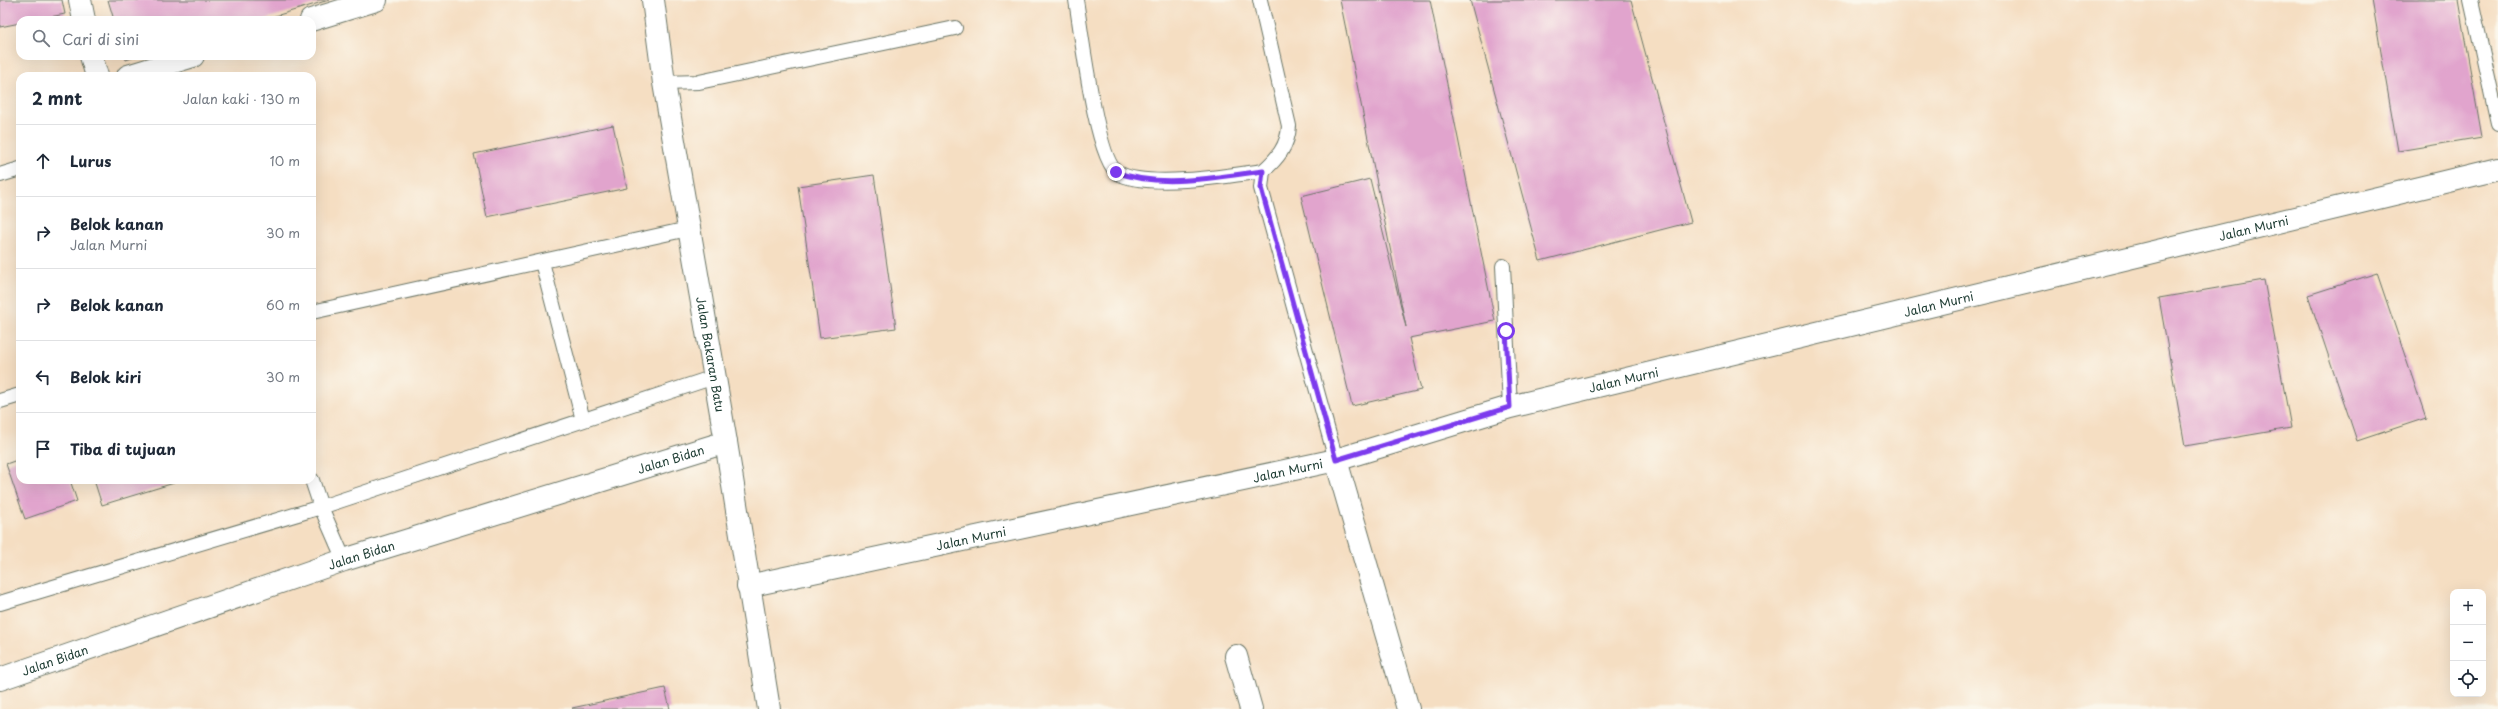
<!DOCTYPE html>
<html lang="id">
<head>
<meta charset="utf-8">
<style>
  body { margin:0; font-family:"Playpen Sans",sans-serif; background:#f2f2f3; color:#1f2937 }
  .controls { position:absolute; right:12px; bottom:12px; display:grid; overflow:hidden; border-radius:8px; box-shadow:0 4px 16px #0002 }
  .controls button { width:36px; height:36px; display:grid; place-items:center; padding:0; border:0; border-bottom:1px solid #e0e1e3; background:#fff; color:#1f2937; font:20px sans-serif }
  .stop { position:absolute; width:12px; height:12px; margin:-9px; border:3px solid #7c3aed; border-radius:50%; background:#fff }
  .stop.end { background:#7c3aed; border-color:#fff; box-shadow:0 1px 4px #0008 }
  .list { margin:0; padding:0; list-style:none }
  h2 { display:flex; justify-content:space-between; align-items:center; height:52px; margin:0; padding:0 16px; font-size:17px }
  h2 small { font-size:13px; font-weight:400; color:#747a83 }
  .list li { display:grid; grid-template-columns:26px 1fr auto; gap:12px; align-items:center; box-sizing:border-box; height:72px; padding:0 16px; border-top:1px solid #e0e1e3 }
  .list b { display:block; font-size:15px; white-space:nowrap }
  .list p { margin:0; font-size:13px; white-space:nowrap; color:#747a83 }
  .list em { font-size:13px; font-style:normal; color:#747a83 }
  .icon { flex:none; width:22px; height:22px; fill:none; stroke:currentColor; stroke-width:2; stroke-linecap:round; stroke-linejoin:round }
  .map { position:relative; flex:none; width:2498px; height:709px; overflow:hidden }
  .search { position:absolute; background:#fff; box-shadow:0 4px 16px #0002; left:16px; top:16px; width:300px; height:44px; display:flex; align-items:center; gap:10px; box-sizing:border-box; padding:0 14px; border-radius:12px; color:#747a83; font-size:15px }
  .panel { position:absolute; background:#fff; box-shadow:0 4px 16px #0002; left:16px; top:72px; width:300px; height:412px; border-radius:12px }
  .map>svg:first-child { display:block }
</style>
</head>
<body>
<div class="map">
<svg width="2498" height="709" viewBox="0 0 2498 709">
  <rect width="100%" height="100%" fill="#fbf7ec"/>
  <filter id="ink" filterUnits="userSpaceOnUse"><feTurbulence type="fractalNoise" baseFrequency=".025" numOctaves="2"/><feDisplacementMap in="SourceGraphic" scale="8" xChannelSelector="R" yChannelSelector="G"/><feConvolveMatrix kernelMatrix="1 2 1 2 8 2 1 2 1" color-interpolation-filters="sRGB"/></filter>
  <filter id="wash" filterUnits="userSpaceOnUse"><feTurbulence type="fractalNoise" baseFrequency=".012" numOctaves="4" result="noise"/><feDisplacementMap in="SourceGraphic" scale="16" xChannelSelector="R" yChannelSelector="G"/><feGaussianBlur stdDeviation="0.9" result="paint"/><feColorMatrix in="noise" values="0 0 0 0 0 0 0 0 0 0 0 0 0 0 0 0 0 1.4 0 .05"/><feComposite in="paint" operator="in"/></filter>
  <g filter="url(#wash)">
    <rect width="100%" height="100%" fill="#f5dec2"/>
    <g id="blocks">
      <path fill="#e1a4cd" d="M 0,0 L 62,0 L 65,14 L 35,20 L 20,20 L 20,23 L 0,27 Z
        M 108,0 L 329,0 L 262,20 L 114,20 Z
        M 1340,0 L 1430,0 L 1495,321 L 1409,338 L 1421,390 L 1352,406 L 1301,196 L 1370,179 L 1406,327 Z
        M 1470,0 L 1631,0 L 1691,222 L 1540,261 Z
        M 2372,0 L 2458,0 L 2482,137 L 2398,151 Z
        M 125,56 L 138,56 L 126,60 Z
        M 613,125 L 627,188 L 487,217 L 474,154 Z
        M 874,175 L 896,328 L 820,338 L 798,186 Z
        M 2377,273 L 2426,418 L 2357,441 L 2308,295 Z
        M 2264,280 L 2291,428 L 2185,446 L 2159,298 Z
        M 20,459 L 20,480 L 70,480 L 77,501 L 25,519 L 6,464 Z
        M 94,480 L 173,480 L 174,483 L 102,505 Z
        M 665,688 L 670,709 L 573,709 L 572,708 Z"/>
    </g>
  </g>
  <g filter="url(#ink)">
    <use href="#blocks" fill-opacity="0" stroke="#6a7566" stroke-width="1"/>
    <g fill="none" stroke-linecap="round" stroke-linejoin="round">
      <defs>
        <path id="lane" d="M 1076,0 C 1081,29 1096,161 1118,173 C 1147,189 1229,176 1263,171
          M 1260,0 L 1289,126 C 1288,146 1277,159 1263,171 L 1261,188 L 1336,460
          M 2471,0 L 2498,123
          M 664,83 L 699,82 L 955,28
          M 0,175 L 20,169
          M 542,262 L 583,420
          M 1503,266 L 1510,407
          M 312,312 L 688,229
          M 0,401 L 20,395
          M 312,480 L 321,507 L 344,560
          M 0,603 L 321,507 L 714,377"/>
        <g id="street">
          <path d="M 80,0 L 84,20"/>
          <path d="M 311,20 L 376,0"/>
          <path d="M 91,56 L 97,76"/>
          <path d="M 128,76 L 193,56"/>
          <path d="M 1336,460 L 1408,709"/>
          <path id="s1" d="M 748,586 L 1336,460 L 1510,407 L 2498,169"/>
          <path d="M 1236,656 L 1251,709"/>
          <path id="s2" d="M 0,679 L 344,560 L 726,442"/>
        </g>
        <g id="highway">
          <path id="s3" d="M 653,0 L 664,83 L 726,442 L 769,709"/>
        </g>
      </defs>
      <use href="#lane" stroke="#6a7566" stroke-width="16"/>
      <use href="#street" stroke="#6a7566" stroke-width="24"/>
      <use href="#highway" stroke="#6a7566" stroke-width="24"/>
      <use href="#lane" stroke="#fff" stroke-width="14"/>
      <use href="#street" stroke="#fff" stroke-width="22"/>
      <use href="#highway" stroke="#fff" stroke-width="22"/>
    </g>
  </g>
  <g fill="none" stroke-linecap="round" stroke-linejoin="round" filter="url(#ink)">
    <path stroke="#7c3aed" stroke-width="5" d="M 1116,172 C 1159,189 1218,177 1263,171 L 1261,188 L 1336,460 L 1510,407 L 1506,331"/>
  </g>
  <g text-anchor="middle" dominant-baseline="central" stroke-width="3" stroke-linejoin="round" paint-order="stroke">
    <g font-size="12" fill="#1f3d34" stroke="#fbf7ec">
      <text stroke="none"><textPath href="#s1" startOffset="1548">Jalan Murni</textPath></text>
      <text stroke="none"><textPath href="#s1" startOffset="1224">Jalan Murni</textPath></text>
      <text stroke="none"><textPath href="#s3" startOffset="359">Jalan Bakaran Batu</textPath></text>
      <text stroke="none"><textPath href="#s1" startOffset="900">Jalan Murni</textPath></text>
      <text stroke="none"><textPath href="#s2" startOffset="706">Jalan Bidan</textPath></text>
      <text stroke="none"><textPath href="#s1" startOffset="552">Jalan Murni</textPath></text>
      <text stroke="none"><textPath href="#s1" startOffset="228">Jalan Murni</textPath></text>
      <text stroke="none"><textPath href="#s2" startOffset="382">Jalan Bidan</textPath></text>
      <text stroke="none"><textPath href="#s2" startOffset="58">Jalan Bidan</textPath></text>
    </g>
  </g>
</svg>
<div class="controls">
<button>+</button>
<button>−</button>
<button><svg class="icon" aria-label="locate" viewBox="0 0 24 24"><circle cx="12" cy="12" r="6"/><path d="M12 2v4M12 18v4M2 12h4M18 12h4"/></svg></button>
</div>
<div class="stop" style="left:1506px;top:331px"></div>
<div class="stop end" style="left:1116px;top:172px"></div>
<div class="search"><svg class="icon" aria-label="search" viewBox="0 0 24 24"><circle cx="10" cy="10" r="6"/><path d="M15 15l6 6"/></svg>Cari di sini</div>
<section class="panel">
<h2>2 mnt<small>Jalan kaki · 130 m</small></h2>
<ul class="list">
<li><svg class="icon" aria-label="ahead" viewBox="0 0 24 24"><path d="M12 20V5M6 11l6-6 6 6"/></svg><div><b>Lurus</b></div><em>10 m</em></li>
<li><svg class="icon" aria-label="right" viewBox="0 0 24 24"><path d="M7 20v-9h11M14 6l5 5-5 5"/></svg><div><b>Belok kanan</b><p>Jalan Murni</p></div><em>30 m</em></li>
<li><svg class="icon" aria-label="right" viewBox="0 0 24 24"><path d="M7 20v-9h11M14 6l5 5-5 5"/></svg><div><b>Belok kanan</b></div><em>60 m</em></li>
<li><svg class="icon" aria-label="left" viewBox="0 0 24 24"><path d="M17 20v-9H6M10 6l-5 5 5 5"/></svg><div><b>Belok kiri</b></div><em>30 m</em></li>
<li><svg class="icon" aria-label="arrive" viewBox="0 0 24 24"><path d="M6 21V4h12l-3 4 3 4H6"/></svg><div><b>Tiba di tujuan</b></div></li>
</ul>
</section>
</div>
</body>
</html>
